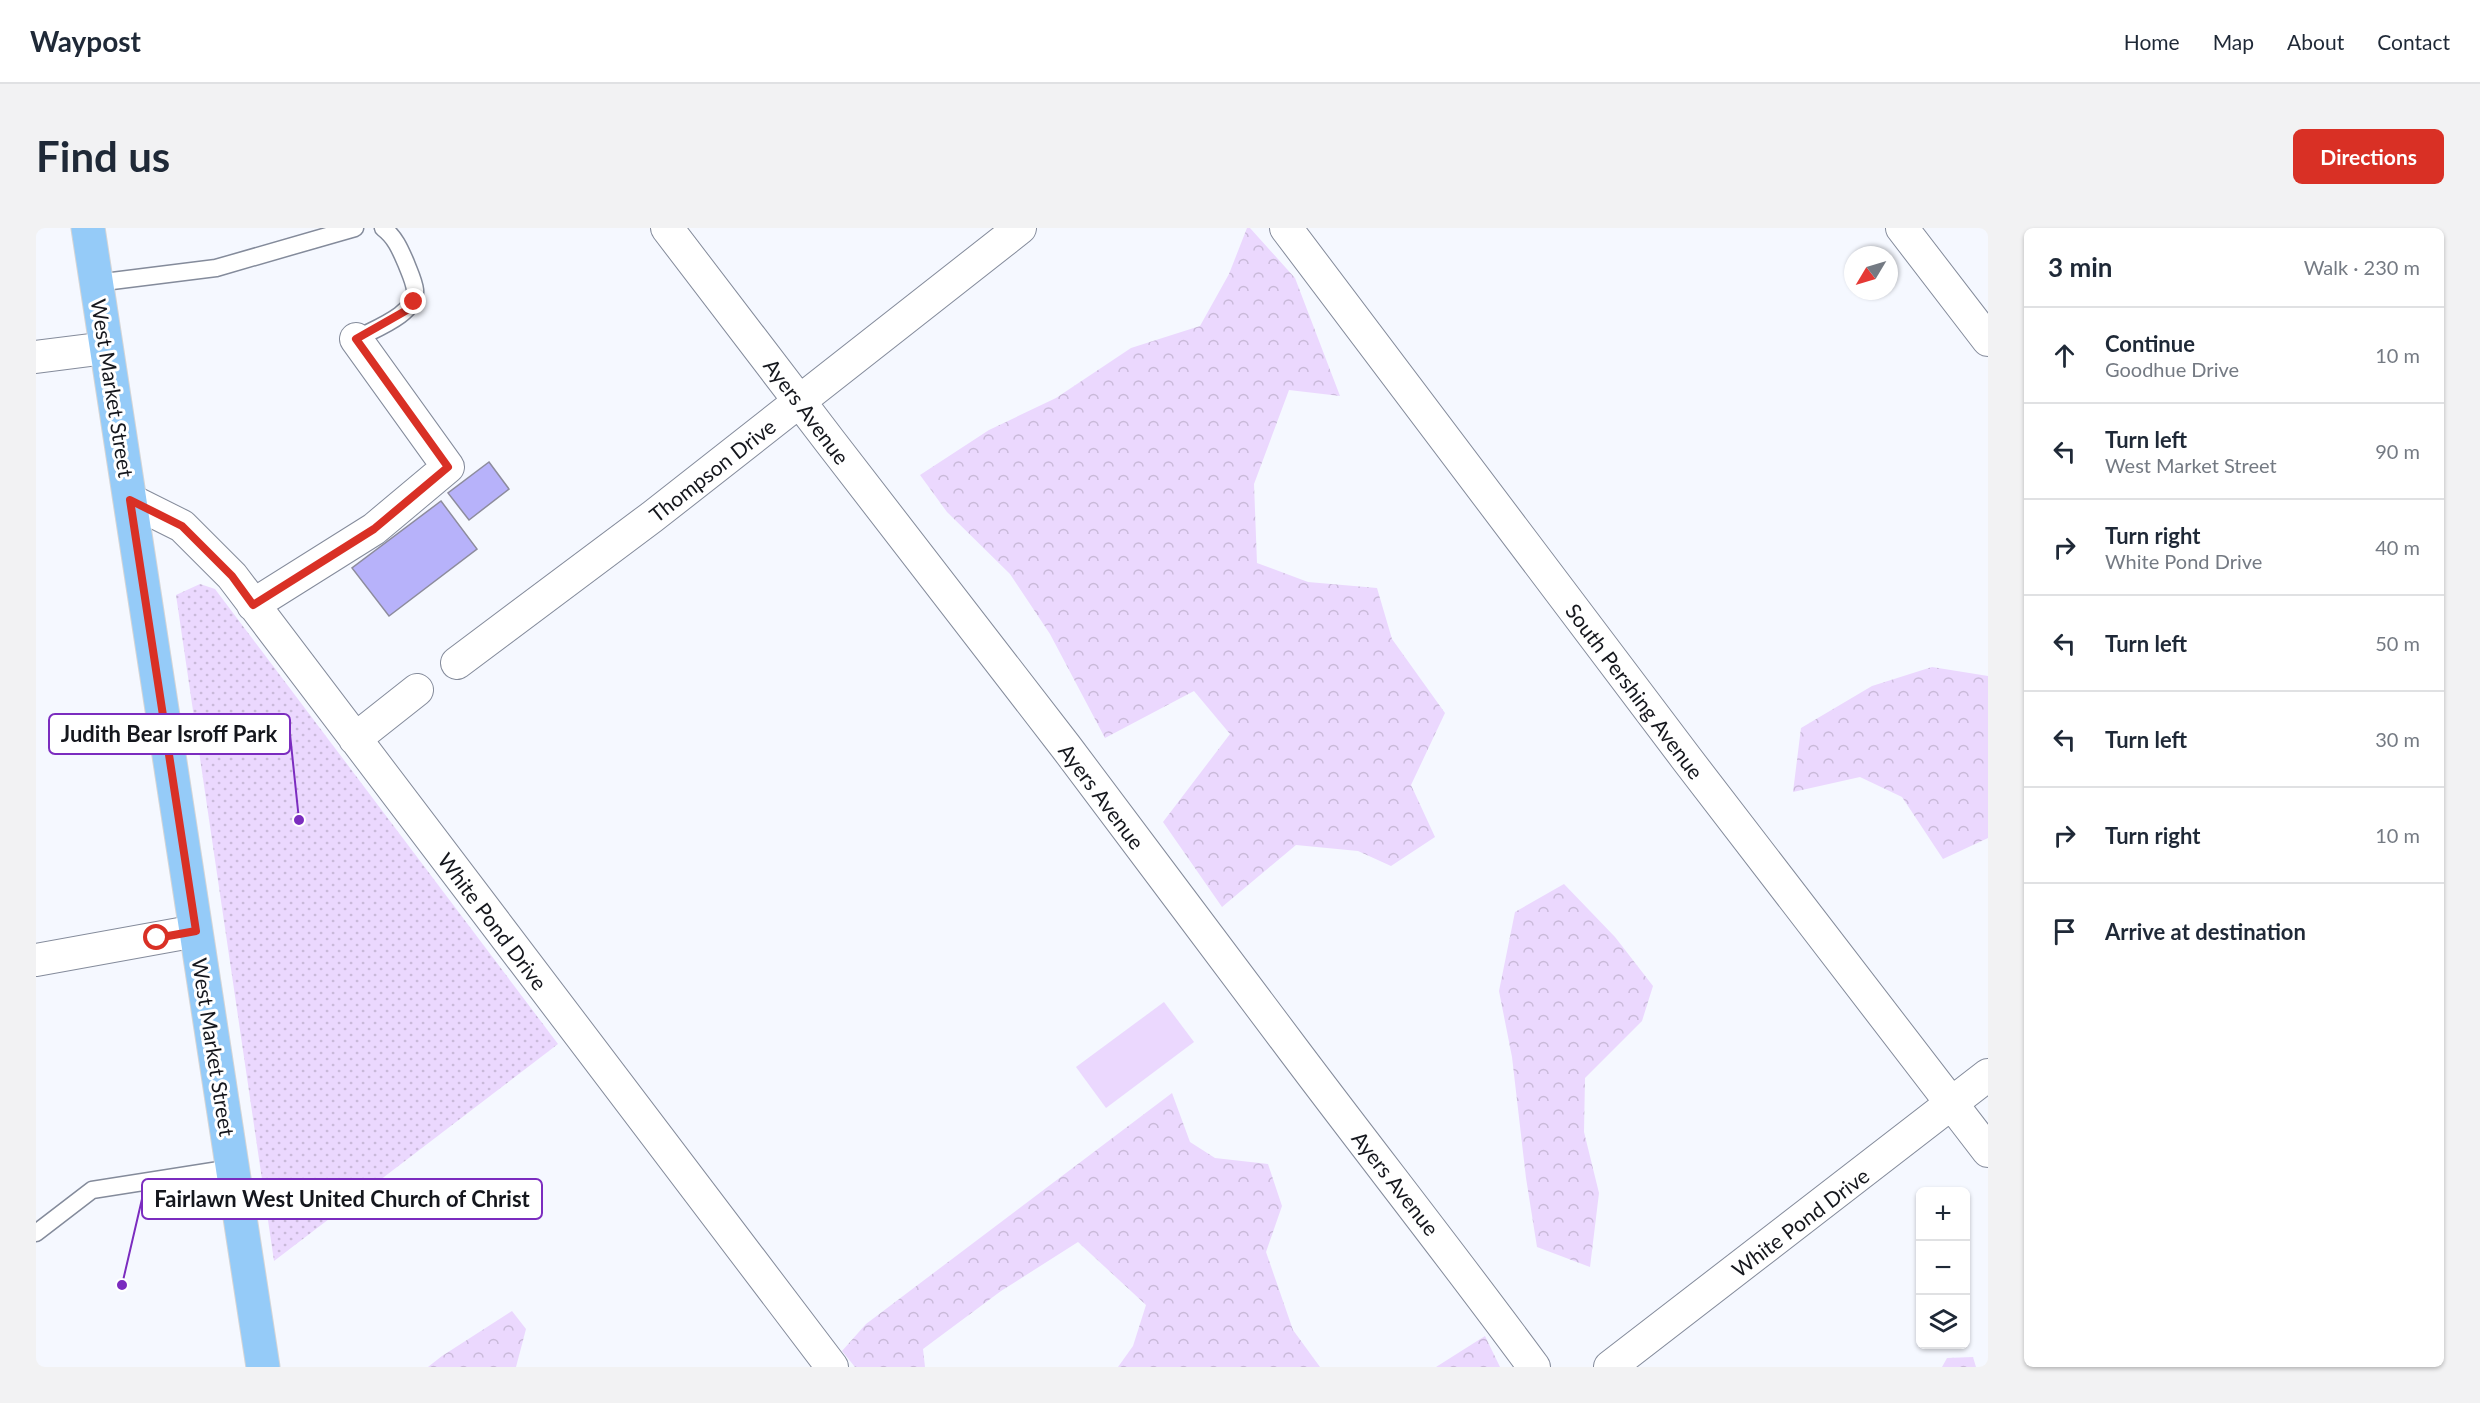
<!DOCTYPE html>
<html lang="en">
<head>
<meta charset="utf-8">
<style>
  body { margin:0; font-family:Lato,sans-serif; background:#f2f2f3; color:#1f2937 }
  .controls { position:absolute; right:18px; bottom:18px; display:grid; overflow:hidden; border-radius:9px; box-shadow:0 2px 4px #0004 }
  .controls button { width:54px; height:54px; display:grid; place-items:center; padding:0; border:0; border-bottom:2px solid #e0e1e3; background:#fff; color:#1f2937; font:30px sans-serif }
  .compass { position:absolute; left:1808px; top:18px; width:54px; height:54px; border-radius:50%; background:#fff; box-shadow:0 2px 4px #0004; rotate:232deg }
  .stop { position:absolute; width:18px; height:18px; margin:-14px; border:4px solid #d93025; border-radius:50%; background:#fff }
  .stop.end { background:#d93025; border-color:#fff; box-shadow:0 2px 6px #0008 }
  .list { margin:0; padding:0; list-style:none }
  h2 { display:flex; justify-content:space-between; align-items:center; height:78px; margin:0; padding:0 24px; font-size:26px }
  h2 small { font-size:20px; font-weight:400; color:#747a83 }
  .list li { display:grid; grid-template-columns:39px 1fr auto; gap:18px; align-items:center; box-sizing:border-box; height:96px; padding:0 24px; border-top:2px solid #e0e1e3 }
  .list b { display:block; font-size:22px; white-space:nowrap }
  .list p { margin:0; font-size:20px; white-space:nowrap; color:#747a83 }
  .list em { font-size:20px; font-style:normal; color:#747a83 }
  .icon { flex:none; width:33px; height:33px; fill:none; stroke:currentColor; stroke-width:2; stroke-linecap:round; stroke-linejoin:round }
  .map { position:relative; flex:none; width:1952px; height:1139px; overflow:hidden; border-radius:9px }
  header { display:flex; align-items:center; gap:36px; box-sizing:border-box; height:84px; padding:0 30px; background:#fff; border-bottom:2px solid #e0e1e3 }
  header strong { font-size:28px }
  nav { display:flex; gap:33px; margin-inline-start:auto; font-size:21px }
  .intro { display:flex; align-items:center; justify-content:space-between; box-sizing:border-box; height:144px; padding:0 36px }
  h1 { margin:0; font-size:42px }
  .button { padding:15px 27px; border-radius:9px; background:#d93025; color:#fff; font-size:21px; font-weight:700 }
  main { display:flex; gap:36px; padding:0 36px }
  aside { flex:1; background:#fff; border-radius:9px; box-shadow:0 2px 4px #0004 }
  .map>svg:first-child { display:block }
</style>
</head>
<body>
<header>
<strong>Waypost</strong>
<nav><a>Home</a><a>Map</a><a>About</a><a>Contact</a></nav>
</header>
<div class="intro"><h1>Find us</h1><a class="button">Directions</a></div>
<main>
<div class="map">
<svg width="1952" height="1139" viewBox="0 0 1952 1139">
  <defs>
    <pattern id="forest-crowns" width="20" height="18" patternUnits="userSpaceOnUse" patternTransform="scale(1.5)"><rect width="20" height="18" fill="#ebd8fe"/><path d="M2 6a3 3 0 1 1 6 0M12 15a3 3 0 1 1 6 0" fill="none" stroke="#c9b9d9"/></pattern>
    <pattern id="park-dots" width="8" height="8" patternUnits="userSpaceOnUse" patternTransform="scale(1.5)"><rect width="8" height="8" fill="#ebd8fe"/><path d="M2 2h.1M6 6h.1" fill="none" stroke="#c9b9d9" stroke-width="1.8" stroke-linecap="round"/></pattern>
  </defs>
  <rect width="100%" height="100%" fill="#f5f8ff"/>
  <path fill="#ebd8fe" d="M 1128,774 L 1158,814 L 1070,880 L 1040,839 Z"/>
  <path fill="url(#forest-crowns)" d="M 1211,0 L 1214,0 L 1259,50 L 1304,168 L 1253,162 L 1218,256 L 1221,335 L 1272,354 L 1341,360 L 1356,411 L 1409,485 L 1375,557 L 1399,609 L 1355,638 L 1322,623 L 1260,617 L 1186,679 L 1127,594 L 1194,506 L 1158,463 L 1069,510 L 1014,406 L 974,346 L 911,284 L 884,247 L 953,202 L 1020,170 L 1095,120 L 1164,98 L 1193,46 Z
    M 1896,439 L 1952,448 L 1952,610 L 1907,631 L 1866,569 L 1824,549 L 1757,564 L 1765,500 L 1836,458 Z
    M 1528,656 L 1579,709 L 1617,758 L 1606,793 L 1549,850 L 1548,904 L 1563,965 L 1554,1039 L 1501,1019 L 1490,950 L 1476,829 L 1463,763 L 1479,684 Z
    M 1136,865 L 1154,914 L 1179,930 L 1232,936 L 1246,978 L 1230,1024 L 1257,1102 L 1284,1139 L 1082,1139 L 1097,1118 L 1110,1077 L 1042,1014 L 965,1063 L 887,1121 L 889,1139 L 819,1139 L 806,1123 L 830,1096 Z
    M 476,1083 L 490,1101 L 480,1139 L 392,1139 L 406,1128 Z
    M 1449,1108 L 1464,1139 L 1400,1139 Z
    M 1937,1129 L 1940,1139 L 1906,1139 L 1911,1130 Z"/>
  <path fill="url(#park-dots)" d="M 164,356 L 179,361 L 522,816 L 238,1033 L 140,367 Z"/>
  <path fill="#b7b2fa" stroke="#8d8c9d" stroke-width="1.5" d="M 453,234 L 473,261 L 433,292 L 412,265 Z
    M 405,273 L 441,321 L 353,388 L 316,340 Z"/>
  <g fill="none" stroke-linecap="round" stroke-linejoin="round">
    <defs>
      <path id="lane" d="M 60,55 L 180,40 L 319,0
        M 320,111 C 338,101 381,86 379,62 C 378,53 373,43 370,35 C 364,21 359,9 347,0
        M 0,1005 L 56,962 L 196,940"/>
      <path id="street" d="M 631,0 C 763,174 896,346 1030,519 C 1107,620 1182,723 1259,824 C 1338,929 1420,1033 1498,1139
        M 1250,0 L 1650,530 L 1952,923
        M 1866,0 L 1952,112
        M 0,129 L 70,120
        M 94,272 L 146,298 L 196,348 L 796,1139
        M 217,377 L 338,301 L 412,239 L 320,111
        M 421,435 L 616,289 L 984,0
        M 319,511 L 381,462
        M 0,732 L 160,703
        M 1574,1139 L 1952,847"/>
      <path id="primary" d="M 52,0 L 227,1139"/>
    </defs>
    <use href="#lane" stroke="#848b9b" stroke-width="19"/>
    <use href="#street" stroke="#848b9b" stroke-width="34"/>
    <use href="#primary" stroke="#d5d5d6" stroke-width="35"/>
    <use href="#lane" stroke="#fff" stroke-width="16"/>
    <use href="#street" stroke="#fff" stroke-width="32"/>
    <use href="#primary" stroke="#95cbf8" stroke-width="33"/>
  </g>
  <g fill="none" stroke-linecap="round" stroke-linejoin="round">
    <path stroke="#d93025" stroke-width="8" d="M 121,710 L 160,703 L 94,272 L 146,298 L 196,348 L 217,377 L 338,301 L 412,239 L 320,111 L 371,82 L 378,74"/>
  </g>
  <g text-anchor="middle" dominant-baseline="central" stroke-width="6" stroke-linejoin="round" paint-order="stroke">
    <g font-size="21" fill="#15171d" stroke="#fff">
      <text transform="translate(77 160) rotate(81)">West Market Street</text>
      <text transform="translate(771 183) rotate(53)">Ayers Avenue</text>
      <text transform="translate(676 242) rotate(-38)">Thompson Drive</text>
      <text transform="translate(1599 463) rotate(53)">South Pershing Avenue</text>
      <text transform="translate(1066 568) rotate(53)">Ayers Avenue</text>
      <text transform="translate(457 693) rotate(53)">White Pond Drive</text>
      <text transform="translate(178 819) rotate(81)">West Market Street</text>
      <text transform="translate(1360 955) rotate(52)">Ayers Avenue</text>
      <text transform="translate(1764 994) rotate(-37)">White Pond Drive</text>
    </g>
  </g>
  <path fill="none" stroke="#7b2cbf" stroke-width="2" d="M263 592L254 506M86 1057L106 971"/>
  <g fill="#7b2cbf" stroke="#fff" stroke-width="2">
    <circle cx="263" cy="592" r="6"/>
    <circle cx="86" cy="1057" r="6"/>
  </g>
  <g fill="#fff" stroke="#7b2cbf" stroke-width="2">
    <rect x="13" y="486" width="241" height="40" rx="6"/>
    <rect x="106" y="951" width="400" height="40" rx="6"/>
  </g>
  <g font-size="22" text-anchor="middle" font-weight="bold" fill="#15171d">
    <text x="133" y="514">Judith Bear Isroff Park</text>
    <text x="306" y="979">Fairlawn West United Church of Christ</text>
  </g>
</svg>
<div class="controls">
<button>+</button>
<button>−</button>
<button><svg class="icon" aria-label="layers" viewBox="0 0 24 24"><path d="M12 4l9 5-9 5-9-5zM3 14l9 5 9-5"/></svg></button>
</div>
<svg class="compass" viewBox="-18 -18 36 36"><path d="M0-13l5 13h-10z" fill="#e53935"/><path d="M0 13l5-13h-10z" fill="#747a83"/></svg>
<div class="stop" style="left:121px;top:710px"></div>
<div class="stop end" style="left:378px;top:74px"></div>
</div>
<aside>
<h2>3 min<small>Walk · 230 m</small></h2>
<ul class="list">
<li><svg class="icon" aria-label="ahead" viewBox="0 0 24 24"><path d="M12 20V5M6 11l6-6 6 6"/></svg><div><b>Continue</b><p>Goodhue Drive</p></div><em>10 m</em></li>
<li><svg class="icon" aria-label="left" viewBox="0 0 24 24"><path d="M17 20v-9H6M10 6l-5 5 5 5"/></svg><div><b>Turn left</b><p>West Market Street</p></div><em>90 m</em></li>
<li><svg class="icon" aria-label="right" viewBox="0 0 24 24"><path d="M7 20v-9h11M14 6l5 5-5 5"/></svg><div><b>Turn right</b><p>White Pond Drive</p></div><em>40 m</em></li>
<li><svg class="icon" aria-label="left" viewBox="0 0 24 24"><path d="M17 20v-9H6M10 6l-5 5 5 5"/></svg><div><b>Turn left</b></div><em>50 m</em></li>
<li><svg class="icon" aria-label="left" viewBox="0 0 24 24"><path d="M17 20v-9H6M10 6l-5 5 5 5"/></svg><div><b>Turn left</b></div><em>30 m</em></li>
<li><svg class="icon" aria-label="right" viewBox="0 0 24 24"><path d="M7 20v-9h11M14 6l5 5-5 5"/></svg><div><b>Turn right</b></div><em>10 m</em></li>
<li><svg class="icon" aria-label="arrive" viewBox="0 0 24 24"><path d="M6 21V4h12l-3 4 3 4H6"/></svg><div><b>Arrive at destination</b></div></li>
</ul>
</aside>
</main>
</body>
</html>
